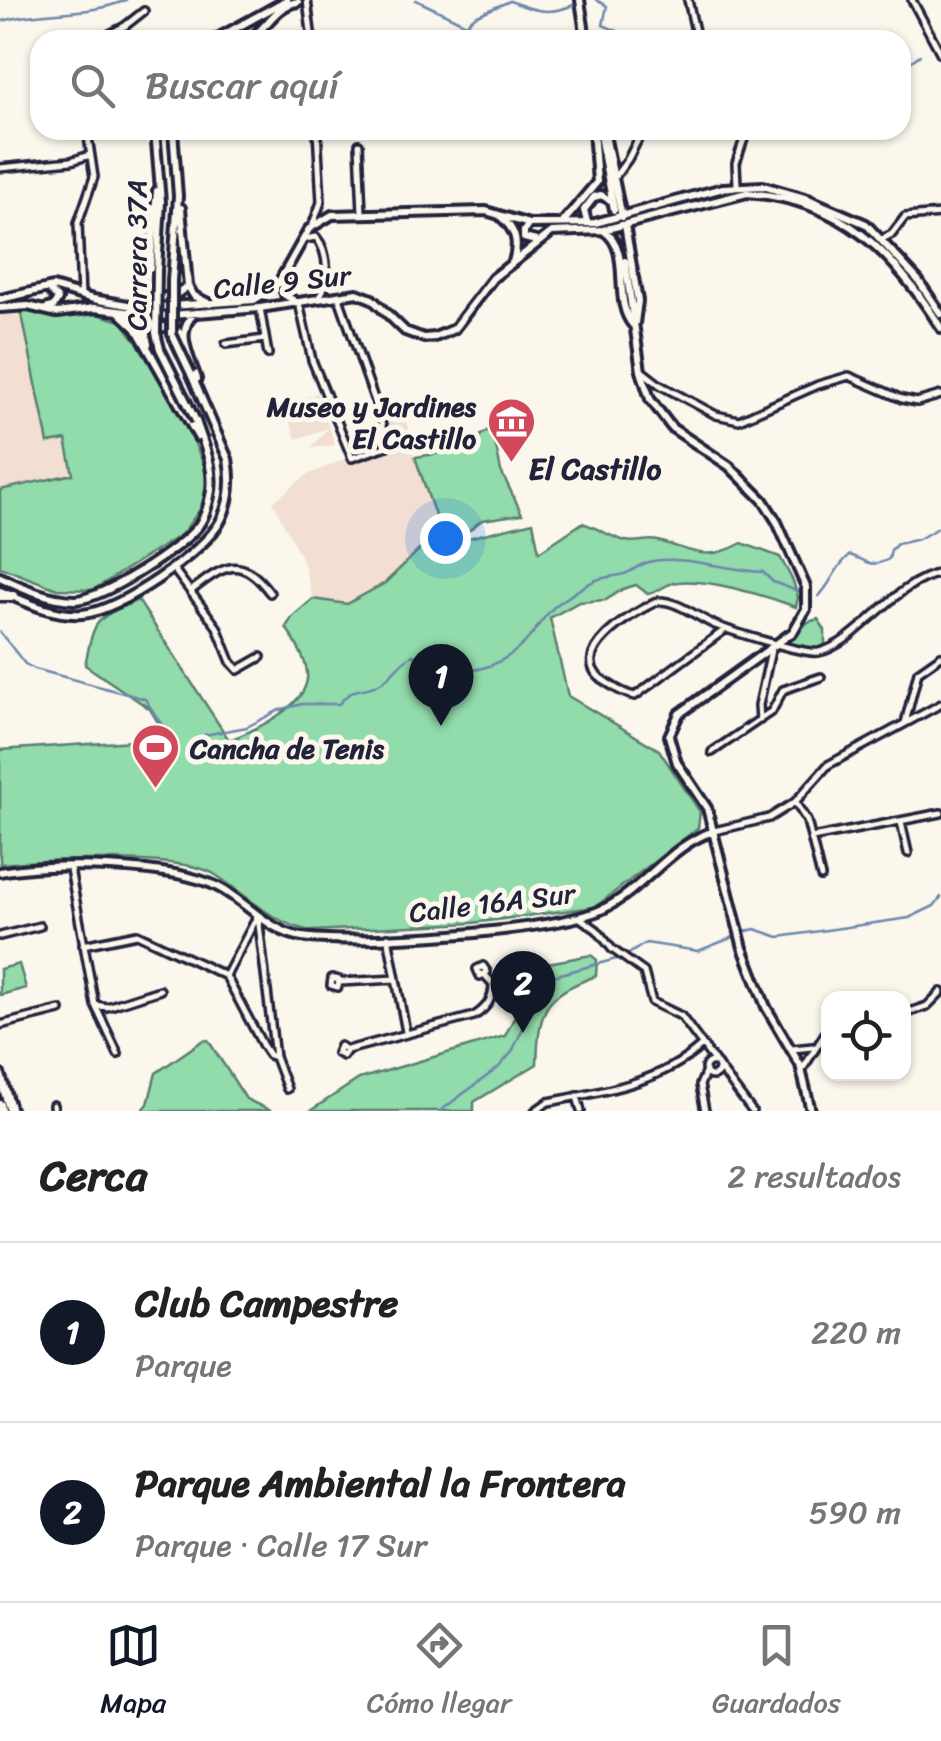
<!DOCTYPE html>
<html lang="es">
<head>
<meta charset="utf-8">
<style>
  body { margin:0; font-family:Sriracha,sans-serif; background:#f2f2f2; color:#222 }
  .controls { position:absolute; right:30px; bottom:30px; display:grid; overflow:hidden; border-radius:20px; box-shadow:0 2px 8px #0004 }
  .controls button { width:90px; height:90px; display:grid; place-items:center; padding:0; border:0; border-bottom:2px solid #e0e0e0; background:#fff; color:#222; font:50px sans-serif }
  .you { position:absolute; left:445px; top:538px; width:35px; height:35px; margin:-25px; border:8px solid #fff; border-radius:50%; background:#1a73e8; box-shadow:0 0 0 15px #1a73e833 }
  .badge { display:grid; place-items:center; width:65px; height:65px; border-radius:50%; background:#111827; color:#fff; font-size:32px; font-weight:700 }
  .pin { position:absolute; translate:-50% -82px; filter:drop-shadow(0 2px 5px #0008) }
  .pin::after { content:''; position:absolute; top:52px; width:35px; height:30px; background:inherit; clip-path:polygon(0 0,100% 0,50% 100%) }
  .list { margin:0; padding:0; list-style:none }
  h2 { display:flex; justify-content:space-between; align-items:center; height:130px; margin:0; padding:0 40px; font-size:42px }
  h2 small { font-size:32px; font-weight:400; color:#767676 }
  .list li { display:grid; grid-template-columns:65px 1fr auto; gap:30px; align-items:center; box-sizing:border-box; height:180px; padding:0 40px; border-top:2px solid #e0e0e0 }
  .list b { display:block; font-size:38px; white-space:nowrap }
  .list p { margin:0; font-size:32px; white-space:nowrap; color:#767676 }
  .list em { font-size:32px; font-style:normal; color:#767676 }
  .icon { flex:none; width:55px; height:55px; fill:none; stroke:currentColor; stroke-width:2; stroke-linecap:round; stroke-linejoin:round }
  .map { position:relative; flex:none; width:941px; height:1111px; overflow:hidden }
  .search { position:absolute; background:#fff; box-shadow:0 2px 8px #0004; left:30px; right:30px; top:30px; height:110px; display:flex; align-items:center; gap:25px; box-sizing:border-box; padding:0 35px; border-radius:30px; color:#767676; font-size:38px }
  .sheet { height:490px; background:#fff }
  nav { display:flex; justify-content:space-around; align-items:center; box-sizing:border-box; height:140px; border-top:2px solid #e0e0e0; background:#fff; font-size:28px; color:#767676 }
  nav a { display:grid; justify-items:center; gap:5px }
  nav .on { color:#111827 }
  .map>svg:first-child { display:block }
</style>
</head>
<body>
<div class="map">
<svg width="941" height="1111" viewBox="0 0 941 1111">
  <rect width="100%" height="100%" fill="#fbf7ec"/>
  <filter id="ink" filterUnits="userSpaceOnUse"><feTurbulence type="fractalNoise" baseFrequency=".01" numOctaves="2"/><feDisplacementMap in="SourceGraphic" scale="20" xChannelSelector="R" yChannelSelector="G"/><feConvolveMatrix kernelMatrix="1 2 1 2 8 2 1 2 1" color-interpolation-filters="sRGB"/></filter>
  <g filter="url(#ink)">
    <path fill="#f2ded2" d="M 21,310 L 56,319 L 97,314 L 121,321 L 146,354 L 195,444 L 208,475 L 205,497 L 190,526 L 122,575 L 93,590 L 57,589 L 0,567 L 0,312 Z
      M 317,393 L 335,445 L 311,448 L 328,428 L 296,439 L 284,406 Z
      M 405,415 L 415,457 L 445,544 L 419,550 L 385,583 L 365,598 L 347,605 L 313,599 L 304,564 L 273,502 L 307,475 L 347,458 L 349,462 L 394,447 L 386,420 Z"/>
    <path fill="#92dbaa" stroke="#5a7e72" stroke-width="2.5" d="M 21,310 L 55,319 L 97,314 L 121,321 L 146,354 L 195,444 L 208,475 L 207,486 L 201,508 L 182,534 L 93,590 L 57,589 L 0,567 L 0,490 L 73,474 L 66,440 L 48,443 Z
      M 488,430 L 494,437 L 501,471 L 522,514 L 482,520 L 462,536 L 443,539 L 415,457 L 462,450 Z
      M 533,522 L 539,552 L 582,523 C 597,527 611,538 626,541 C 637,544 647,538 658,541 C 693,550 705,563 742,543 L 780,557 L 793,581 L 798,597 L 796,607 C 769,597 697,574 670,584 C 662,587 658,592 648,594 L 636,585 L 623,589 L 606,600 L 579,602 L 550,618 L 568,696 L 659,750 L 700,812 L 698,828 L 595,907 L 472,923 L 312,931 C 271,924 248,895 214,874 C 182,854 41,860 0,864 L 0,750 L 148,740 L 159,724 L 150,709 L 85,665 C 95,618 93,620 138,600 L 229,740 C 253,731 304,708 307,679 C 309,662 294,641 286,627 L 293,616 L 313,599 L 347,604 L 385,583 L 419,550 Z
      M 818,619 L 825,630 L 825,648 L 813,651 L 788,643 L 808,622 Z
      M 591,955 L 597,960 L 596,976 C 544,995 539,1008 537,1064 L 474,1102 L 474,1111 L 310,1111 L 359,1079 L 505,1036 L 534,978 L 548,963 Z
      M 19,964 L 26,988 L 0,995 L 0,969 Z
      M 208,1040 L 246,1099 L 271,1111 L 142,1111 L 148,1104 L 156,1073 L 202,1041 Z"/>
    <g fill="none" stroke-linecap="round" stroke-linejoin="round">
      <path stroke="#6c87ad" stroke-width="2.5" d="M 416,0 L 466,24 L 475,16 L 510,1 C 532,10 549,16 573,5
        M 596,0 L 607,6 L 603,25 L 638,40
        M 0,22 C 41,9 87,17 126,0
        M 901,69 L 920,55
        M 819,596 C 831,584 837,564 850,555 C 869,561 869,569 889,559 L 891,550 L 897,544 L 919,539 L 941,526
        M 0,632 L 25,664 L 35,669 L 145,699 L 167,733
        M 204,735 L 247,727 L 279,710 L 302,704 L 339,704 C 357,682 364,694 382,682 C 394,674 399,662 413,655 C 448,685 501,671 529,638 C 540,625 545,613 559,603 C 572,595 584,584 599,579 C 608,576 620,577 629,572 C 636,568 641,564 649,562 C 678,554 728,570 763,572 L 773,582 L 800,592
        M 743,932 L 755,929 L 779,937 L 909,918 L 934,906 L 941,897
        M 627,955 L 646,943 L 698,951 L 736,936
        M 440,1111 L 498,1068 L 512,1052 L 537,997 L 553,976 L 620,958"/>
      <path stroke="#d0ccc9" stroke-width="6" stroke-dasharray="6 3" stroke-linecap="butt" d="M 617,221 L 625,261"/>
      <defs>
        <path id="street" d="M 307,0 L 312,40
          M 688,0 L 697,40
          M 912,0 L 941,54
          M 98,40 L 125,26 L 144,11
          M 359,144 L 362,213
          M 0,168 L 71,161 L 90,155
          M 615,177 L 628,159 L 643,130
          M 737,185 L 736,163 L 747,130
          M 313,224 L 321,202 L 317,130
          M 305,239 L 316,237 C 328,251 331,284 318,298
          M 882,239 L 892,234 L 905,217 L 941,214
          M 81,296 L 78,223 L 94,177 L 87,130
          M 299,303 L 312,360 L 352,458 L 387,446 L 378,410 L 338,295
          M 260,308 L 268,354
          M 226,344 L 265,339
          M 642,371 L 660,385 L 716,415 L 739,420 L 818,385 L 849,376 L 902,399 L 917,402 L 941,395
          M 172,567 L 217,627 L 231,662 L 238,670 L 261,657
          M 191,591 C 224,565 241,554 270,593
          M 726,629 L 635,696 C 624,694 615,688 606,682 C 561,655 634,611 659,601 C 678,601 697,617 715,625 C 731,631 806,655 819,652 C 859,643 893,582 941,573
          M 760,720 L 759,705 L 771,650
          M 905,723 L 918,672 L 941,656
          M 712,752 L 772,711 L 783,690 L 821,677
          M 795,802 L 807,821 L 821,877
          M 901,822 L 908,853
          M 714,831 L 769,818 L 795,802 L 828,765 L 941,704
          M 812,838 L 941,813
          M 70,869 L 95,1005 L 107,1007 L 160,990
          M 258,916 L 275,1057 L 287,1089
          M 580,918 L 597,930 L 612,949 L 644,972 L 652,1002 L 681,1016 L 715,1062
          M 0,936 L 40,926
          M 388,937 L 406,1032
          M 83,945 L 137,934 L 226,976
          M 483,966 L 487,972 L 480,976 L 477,969 Z
          M 226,976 L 263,1046 L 269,1055 L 275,1057
          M 226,976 L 257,917
          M 332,978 L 339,980 L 338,987 L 331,985 Z
          M 340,982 L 396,979
          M 95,1005 L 118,1054
          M 904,1014 L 927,1006 L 941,992
          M 0,1025 L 60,1010
          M 340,1046 L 347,1050 L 343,1056 L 337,1053 Z
          M 792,1049 L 813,1047
          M 347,1050 L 474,1016 C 487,1008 493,999 493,984 L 485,975
          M705 1069a7 7 0 1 1 14 0a7 7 0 1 1-14 0Z
          M 719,1067 L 752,1111
          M 802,1070 L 828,1029
          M 577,1096 L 581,1111
          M 53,1105 L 54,1111
          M 535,1111 L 548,1102 C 601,1092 661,1083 701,1046
          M 705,1111 L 700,1085 L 706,1071"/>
        <path id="secondary" d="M 580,0 L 586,40
          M 214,40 L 287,0
          M 248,40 C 267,29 275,5 298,2
          M 155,130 L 161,202 L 157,271
          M 599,130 L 614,210
          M 604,130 L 622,217
          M 181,208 L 188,286 L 194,296 L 210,304
          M 500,216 C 516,230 519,242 513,262
          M 564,221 L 597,182 L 593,130
          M 587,222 L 584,210 L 594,197 L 601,195 L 610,200
          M 528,225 L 524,231 L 524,238 L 536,241
          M 625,225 L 638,301 L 635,323
          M 604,231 C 633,250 611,300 633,325
          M 625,261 L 641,371 L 650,399 L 672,428 L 729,466 L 763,500 L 777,522 L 806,587 L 806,609 L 793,632 L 679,714 L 669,736 L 677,763 L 707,808 L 743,948 L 766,1007 L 800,1065 L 811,1111
          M 172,281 L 178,196 L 173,130
          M 283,281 L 285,295 L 296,302
          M 155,296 L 171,298 L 188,286
          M 0,299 L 53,287 L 93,299 L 145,308 L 254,300 L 278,284 L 309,229 L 332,215 L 486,211 L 529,224 L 595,223 L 723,188 L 763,186 L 808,199 L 866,224 L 918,280 L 941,314
          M 133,306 L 142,303 L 148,288 L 157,191
          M 0,308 L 28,306 L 57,313 L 94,308 L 159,316 L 260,308 L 357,293 L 372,299 L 405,331 L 424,338 L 435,337 L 454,329 L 493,278 L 552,232 L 603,230 L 747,193 C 843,200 893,252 941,328
          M 45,309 L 54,306 L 58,299 L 48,289
          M 120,313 L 136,328 L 198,437
          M 195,313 C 174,331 190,357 197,379
          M 148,344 L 146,334 L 150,329 L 172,326 L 182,335
          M 0,577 C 23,588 48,599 74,600 C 102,600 182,548 199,525 C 205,517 208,506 210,496 C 216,470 204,445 196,421
          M 0,591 C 26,602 53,616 82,614 C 118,612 205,552 221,520 C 231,500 232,480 228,459 L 191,374
          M 0,872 C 48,862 174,864 218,887 C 246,901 269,932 302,937 C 356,945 556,932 603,909 C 643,890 671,844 714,831"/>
        <path id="primary" d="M 0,596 L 13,596
          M 0,1075 L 11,1111
          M 0,1105 L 1,1111"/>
      </defs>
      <use href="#street" stroke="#22223b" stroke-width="12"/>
      <use href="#secondary" stroke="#22223b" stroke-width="14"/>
      <use href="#primary" stroke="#22223b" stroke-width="15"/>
      <use href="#street" stroke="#fbf7ec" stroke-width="5"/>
      <use href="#secondary" stroke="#fbf7ec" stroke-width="6"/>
      <use href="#primary" stroke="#fbf7ec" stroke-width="8"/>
      <defs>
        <path id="secondary-bridge" d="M 157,271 L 156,333 L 160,349 L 196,421
          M 172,281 L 172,334 L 191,374"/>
      </defs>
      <use href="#secondary-bridge" stroke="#22223b" stroke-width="14" stroke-linecap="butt"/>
      <use href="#secondary-bridge" stroke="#fbf7ec" stroke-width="6"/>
    </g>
  </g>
  <defs>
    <symbol id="museum-pin" viewBox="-11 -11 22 30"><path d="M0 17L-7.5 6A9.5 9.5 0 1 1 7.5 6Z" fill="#d1495b" stroke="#fbf7ec"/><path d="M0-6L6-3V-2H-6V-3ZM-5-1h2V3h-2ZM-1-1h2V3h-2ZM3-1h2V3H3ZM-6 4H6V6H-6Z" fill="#fff"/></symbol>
    <symbol id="stadium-pin" viewBox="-11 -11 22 30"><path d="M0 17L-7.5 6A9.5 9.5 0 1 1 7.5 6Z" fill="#d1495b" stroke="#fbf7ec"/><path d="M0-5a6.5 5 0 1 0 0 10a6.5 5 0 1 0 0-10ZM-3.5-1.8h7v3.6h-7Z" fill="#fff"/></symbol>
  </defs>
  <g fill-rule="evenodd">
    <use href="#museum-pin" x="484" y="394" width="55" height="75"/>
    <use href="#stadium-pin" x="128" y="720" width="55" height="75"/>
  </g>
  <g text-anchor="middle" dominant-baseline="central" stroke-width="10" stroke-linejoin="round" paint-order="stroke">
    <g font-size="28" fill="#22223b" stroke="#fbf7ec">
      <text transform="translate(136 255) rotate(-90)">Carrera 37A</text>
      <text transform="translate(282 282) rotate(-6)">Calle 9 Sur</text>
      <text transform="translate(492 903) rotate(-7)">Calle 16A Sur</text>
    </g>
    <g font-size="28" font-weight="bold" fill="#22223b" stroke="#fbf7ec" text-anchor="end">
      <text x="476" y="406">Museo y Jardines<tspan x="476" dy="32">El Castillo</tspan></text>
      <text x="190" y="748" text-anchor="start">Cancha de Tenis</text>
    </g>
    <g font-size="30" font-weight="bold" fill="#22223b" stroke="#fbf7ec">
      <text x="595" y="469">El Castillo</text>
    </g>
  </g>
</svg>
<div class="controls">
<button><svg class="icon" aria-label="locate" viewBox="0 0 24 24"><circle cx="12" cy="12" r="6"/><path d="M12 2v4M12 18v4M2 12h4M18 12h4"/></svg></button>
</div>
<div class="you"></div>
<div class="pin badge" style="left:441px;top:726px">1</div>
<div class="pin badge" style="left:523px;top:1033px">2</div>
<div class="search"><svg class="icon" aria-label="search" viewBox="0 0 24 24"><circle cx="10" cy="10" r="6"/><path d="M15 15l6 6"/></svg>Buscar aquí</div>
</div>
<section class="sheet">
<h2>Cerca<small>2 resultados</small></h2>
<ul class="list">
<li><span class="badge">1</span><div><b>Club Campestre</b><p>Parque</p></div><em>220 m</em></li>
<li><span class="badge">2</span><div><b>Parque Ambiental la Frontera</b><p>Parque · Calle 17 Sur</p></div><em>590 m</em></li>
</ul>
</section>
<nav>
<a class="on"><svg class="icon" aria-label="map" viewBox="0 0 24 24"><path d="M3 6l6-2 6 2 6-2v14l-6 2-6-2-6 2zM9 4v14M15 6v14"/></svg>Mapa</a>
<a><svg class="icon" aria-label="directions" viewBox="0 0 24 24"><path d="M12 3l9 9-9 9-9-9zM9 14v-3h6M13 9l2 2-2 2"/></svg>Cómo llegar</a>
<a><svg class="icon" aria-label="saved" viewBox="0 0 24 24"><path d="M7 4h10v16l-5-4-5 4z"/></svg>Guardados</a>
</nav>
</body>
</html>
